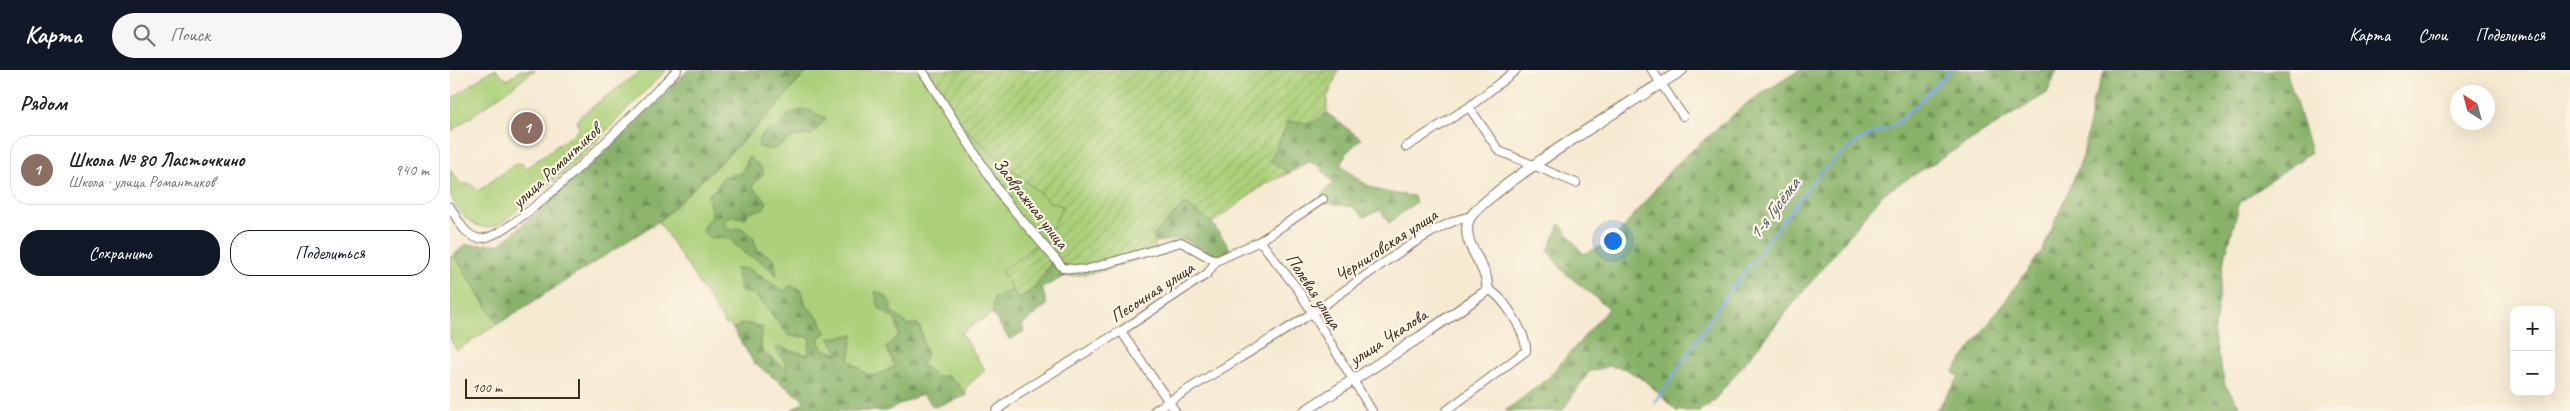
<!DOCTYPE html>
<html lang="ru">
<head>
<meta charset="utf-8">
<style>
  body { margin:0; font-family:Caveat,sans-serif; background:#f6f6f6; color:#222 }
  .controls { position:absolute; right:15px; bottom:15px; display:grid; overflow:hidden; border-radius:10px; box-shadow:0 5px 20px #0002 }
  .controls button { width:45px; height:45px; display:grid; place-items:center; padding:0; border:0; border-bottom:1px solid #e0e0e0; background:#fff; color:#222; font:25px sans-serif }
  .compass { position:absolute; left:2000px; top:15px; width:45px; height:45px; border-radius:50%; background:#fff; box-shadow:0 5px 20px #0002; rotate:324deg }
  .scale { position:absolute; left:15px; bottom:12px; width:115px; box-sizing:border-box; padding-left:5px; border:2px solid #3b2a1e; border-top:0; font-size:14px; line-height:18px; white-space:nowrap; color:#3b2a1e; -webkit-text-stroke:4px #fcf5e5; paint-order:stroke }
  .you { position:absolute; left:1162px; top:170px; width:18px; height:18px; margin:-12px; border:4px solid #fff; border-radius:50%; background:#1a73e8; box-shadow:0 0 0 8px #1a73e833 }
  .badge { display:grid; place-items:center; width:32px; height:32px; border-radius:50%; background:#111827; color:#fff; font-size:16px; font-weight:700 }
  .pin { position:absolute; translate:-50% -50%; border:2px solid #fff; box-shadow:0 1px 5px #0006 }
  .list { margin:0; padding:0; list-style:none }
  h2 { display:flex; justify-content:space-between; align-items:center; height:65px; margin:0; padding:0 20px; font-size:21px }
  h2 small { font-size:16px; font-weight:400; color:#767676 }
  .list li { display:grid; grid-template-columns:32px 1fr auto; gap:15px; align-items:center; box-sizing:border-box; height:70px; margin:0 10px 10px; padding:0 10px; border:1px solid #e0e0e0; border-radius:20px }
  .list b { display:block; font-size:19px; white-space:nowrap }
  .list p { margin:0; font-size:16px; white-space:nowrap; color:#767676 }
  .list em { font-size:16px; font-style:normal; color:#767676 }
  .actions { display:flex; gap:10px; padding:15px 20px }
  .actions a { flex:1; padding:11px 0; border:1px solid #111827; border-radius:20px; text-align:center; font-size:18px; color:#111827 }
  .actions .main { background:#111827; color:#fff }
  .icon { flex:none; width:28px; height:28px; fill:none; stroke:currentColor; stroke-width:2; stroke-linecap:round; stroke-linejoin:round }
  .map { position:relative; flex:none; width:2120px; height:341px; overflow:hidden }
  header { display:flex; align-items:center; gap:30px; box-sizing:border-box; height:70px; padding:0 25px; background:#111827; color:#fff }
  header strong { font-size:24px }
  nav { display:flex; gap:28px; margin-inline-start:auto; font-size:18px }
  .search { width:350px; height:45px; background:#f6f6f6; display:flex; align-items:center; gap:12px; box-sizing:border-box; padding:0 18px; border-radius:28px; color:#767676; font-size:19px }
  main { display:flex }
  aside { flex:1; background:#fff }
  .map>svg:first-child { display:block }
</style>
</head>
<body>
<header>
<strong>Карта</strong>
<div class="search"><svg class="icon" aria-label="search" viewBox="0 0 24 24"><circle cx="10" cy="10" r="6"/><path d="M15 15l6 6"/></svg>Поиск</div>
<nav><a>Карта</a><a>Слои</a><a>Поделиться</a></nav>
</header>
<main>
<aside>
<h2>Рядом<small></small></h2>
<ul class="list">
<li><span class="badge" style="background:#8d6e63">1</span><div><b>Школа № 80 Ласточкино</b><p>Школа · улица Романтиков</p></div><em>940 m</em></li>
</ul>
<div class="actions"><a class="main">Сохранить</a><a>Поделиться</a></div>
</aside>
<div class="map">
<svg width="2120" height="341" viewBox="0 0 2120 341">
  <defs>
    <pattern id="forest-firs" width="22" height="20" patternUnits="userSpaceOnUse" patternTransform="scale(1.25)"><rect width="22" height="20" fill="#88b269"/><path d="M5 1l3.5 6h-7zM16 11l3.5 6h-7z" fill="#709156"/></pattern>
    <pattern id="garden-furrows" width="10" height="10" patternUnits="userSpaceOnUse" patternTransform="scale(1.25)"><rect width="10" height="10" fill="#abd079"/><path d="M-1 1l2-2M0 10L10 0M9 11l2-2" fill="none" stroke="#94b368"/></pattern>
  </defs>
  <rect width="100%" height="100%" fill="#fcf5e5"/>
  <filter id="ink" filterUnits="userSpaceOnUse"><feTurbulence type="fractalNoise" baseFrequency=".02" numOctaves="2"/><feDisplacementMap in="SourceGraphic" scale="10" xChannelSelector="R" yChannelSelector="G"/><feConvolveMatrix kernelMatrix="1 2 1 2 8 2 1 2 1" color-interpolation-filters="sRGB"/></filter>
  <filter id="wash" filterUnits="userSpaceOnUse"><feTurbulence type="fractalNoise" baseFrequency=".0096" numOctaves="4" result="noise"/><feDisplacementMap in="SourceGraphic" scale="20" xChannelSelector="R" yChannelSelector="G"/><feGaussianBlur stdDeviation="1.12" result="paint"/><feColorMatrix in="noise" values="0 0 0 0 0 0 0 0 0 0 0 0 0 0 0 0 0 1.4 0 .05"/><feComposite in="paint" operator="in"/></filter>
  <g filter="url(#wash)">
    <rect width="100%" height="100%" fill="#f6ead1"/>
    <path fill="#abd079" stroke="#737d4c" d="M 41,0 L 47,0 L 57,10 L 71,0 L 85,0 L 0,62 L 0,30 Z
      M 192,0 L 216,0 C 169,47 123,99 69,139 C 60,146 51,155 40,157 C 24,161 6,140 1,126 C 0,119 0,107 0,100 L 11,114 L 21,114 L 28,121 L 67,93 L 73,94 L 77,98 L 130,59 L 127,52 L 129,47 Z
      M 358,0 L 469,0 L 518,62 L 600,132 L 613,136 L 598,166 L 552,201 L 562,220 L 545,227 L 542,243 L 511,263 L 535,300 L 516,317 L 516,326 L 508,314 L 496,306 L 486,308 L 472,294 L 477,284 C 471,274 474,264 468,254 L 458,255 L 439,240 L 429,238 L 446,250 L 449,265 L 436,277 L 445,296 L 426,306 L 418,305 L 399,290 L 403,265 L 390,285 L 373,279 L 368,269 L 376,263 L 369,248 L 356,236 L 351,220 L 334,221 L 298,199 L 305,225 L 322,243 L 360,267 L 358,285 L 329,277 L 338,301 L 312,282 L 310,270 L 294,253 L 283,259 L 279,254 L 276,255 L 209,152 L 312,52 Z
      M 4,185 L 48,254 L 7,280 L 0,269 L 0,188 Z"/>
    <path fill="url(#forest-firs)" stroke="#626e44" d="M 238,0 L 358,0 L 312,52 L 209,151 L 48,254 L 4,185 L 15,175 L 51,174 L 162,75 Z
      M 1349,0 L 1607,0 L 1597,23 L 1433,124 L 1262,333 L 1249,341 L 1226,341 L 1197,312 L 1176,299 L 1159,296 L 1139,302 L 1112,341 L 1055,341 L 1097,309 L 1159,238 L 1115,203 L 1098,181 L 1110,154 L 1133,184 L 1162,172 L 1224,96 L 1297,33 Z
      M 1655,0 L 1836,0 L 1861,82 L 1790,132 L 1773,195 L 1764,266 L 1775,315 L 1793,341 L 1486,341 L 1509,307 L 1503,302 L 1593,179 L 1633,87 L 1643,30 Z
      M 355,39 L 376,48 L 364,64 L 343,67 L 322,80 L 309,77 L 308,70 L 317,60 L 327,59 L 339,44 Z
      M 877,43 L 911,69 L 896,83 L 891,95 C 920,120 926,122 964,126 L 966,132 L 939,153 L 930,140 L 914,147 L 903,137 L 866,131 L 883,113 L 868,95 L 859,92 L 839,103 L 820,91 L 839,51 L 863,53 Z
      M 299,87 L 308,94 L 314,103 L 302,116 L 317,132 L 313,139 L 299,142 L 295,149 L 281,145 L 274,155 L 281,159 L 292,158 L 303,167 L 307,180 L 324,188 L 327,205 L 309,190 L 298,186 L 279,169 L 260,168 L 251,160 L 262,146 L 258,125 L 267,118 L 274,106 L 291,104 Z
      M 736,133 L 762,153 L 782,181 L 767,186 L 733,169 L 706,172 L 702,166 Z
      M 602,191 L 612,200 L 613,207 L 592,218 L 597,235 L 572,255 L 574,261 L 560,270 L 542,243 L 544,227 L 562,220 L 567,228 L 594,206 Z
      M 286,198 L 298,199 L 334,221 L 340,216 L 351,220 L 356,236 L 369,248 L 376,263 L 368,269 L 373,279 L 389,285 L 380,268 L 403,265 L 399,290 L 418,305 L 426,306 L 445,296 L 436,277 L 449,265 L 446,250 L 429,238 L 425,221 L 436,226 L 441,234 L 440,240 L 458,255 L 468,254 C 474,264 471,274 477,284 L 472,295 L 486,307 L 496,306 L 508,314 L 516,326 L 484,337 L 472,324 L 436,341 L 340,341 L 355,331 L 304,293 L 283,259 L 294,253 L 313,257 L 310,270 L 312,282 L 338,300 L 336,294 L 325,278 L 328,277 L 358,285 L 360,267 L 339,266 L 305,225 L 291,222 Z"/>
    <path fill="url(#garden-furrows)" stroke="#737d4c" d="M 469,0 L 889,0 L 877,28 L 877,43 L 863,53 L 838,51 L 820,91 L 839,103 L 815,114 L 762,153 L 735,133 L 702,166 L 706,172 L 703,183 C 674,194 645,205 613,207 L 612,200 L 602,191 L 582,221 L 567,228 L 552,201 L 598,166 L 613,136 L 600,132 L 518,62 Z"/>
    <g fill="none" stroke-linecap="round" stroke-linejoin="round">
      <path stroke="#78a8e2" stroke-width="2.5" d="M 1205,332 L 1277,224 L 1362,112 L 1382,91 L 1409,70 L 1446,54 L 1501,0"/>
    </g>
  </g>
  <g filter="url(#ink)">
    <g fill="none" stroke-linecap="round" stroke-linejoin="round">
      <defs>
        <path id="minor" d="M 472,0 L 554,129 L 613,198 L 635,200 L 731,172 L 766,191
          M 1202,0 L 1233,46
          M 1019,37 L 1049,81 L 1126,113
          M 956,77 L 1019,37 L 1066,0
          M 0,137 C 7,148 14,165 27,168 C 58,178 200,27 227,0
          M 810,171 L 849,221 L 922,341
          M 671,261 L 725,341
          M 546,341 L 569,323 L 671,261 L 757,204 L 766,191 L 810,171 L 873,129
          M 704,341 C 756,307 810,277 862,243 C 895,222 986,150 1019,147
          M 996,341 L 1076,281 C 1077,265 1053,224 1038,220"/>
        <path id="tertiary" d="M 855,341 L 970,267 L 1038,220 C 1037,215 1037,209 1035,205 C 1029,186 1013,173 1018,152 C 1024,126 1200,21 1232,0"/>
      </defs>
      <use href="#minor" stroke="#7c6d5d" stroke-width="10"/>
      <use href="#tertiary" stroke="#7c6d5d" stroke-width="12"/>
      <use href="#minor" stroke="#fff" stroke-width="8"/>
      <use href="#tertiary" stroke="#fff" stroke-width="10"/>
    </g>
  </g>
  <g text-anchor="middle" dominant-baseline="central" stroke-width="4.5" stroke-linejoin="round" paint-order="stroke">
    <g font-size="18" fill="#3b2a1e" stroke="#fcf5e5">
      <text transform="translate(106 96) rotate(-43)">улица Романтиков</text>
      <text transform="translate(581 133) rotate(52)">Заовражная улица</text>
      <text transform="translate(936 175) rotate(-33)">Черниговская улица</text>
      <text transform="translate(864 221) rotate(57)">Полевая улица</text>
      <text transform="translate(702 222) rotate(-33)">Песочная улица</text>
      <text transform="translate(938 267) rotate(-33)">улица Чкалова</text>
    </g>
    <g font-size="19" font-style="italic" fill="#505663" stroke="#fcf5e5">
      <text transform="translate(1324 139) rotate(-53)">1-я Гусёлка</text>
    </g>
  </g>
</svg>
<div class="controls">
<button>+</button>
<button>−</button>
</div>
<svg class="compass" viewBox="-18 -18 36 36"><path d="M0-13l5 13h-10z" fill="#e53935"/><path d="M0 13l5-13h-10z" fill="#767676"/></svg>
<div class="scale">100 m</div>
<div class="you"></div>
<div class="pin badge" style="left:77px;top:58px;background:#8d6e63">1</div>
</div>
</main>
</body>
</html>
